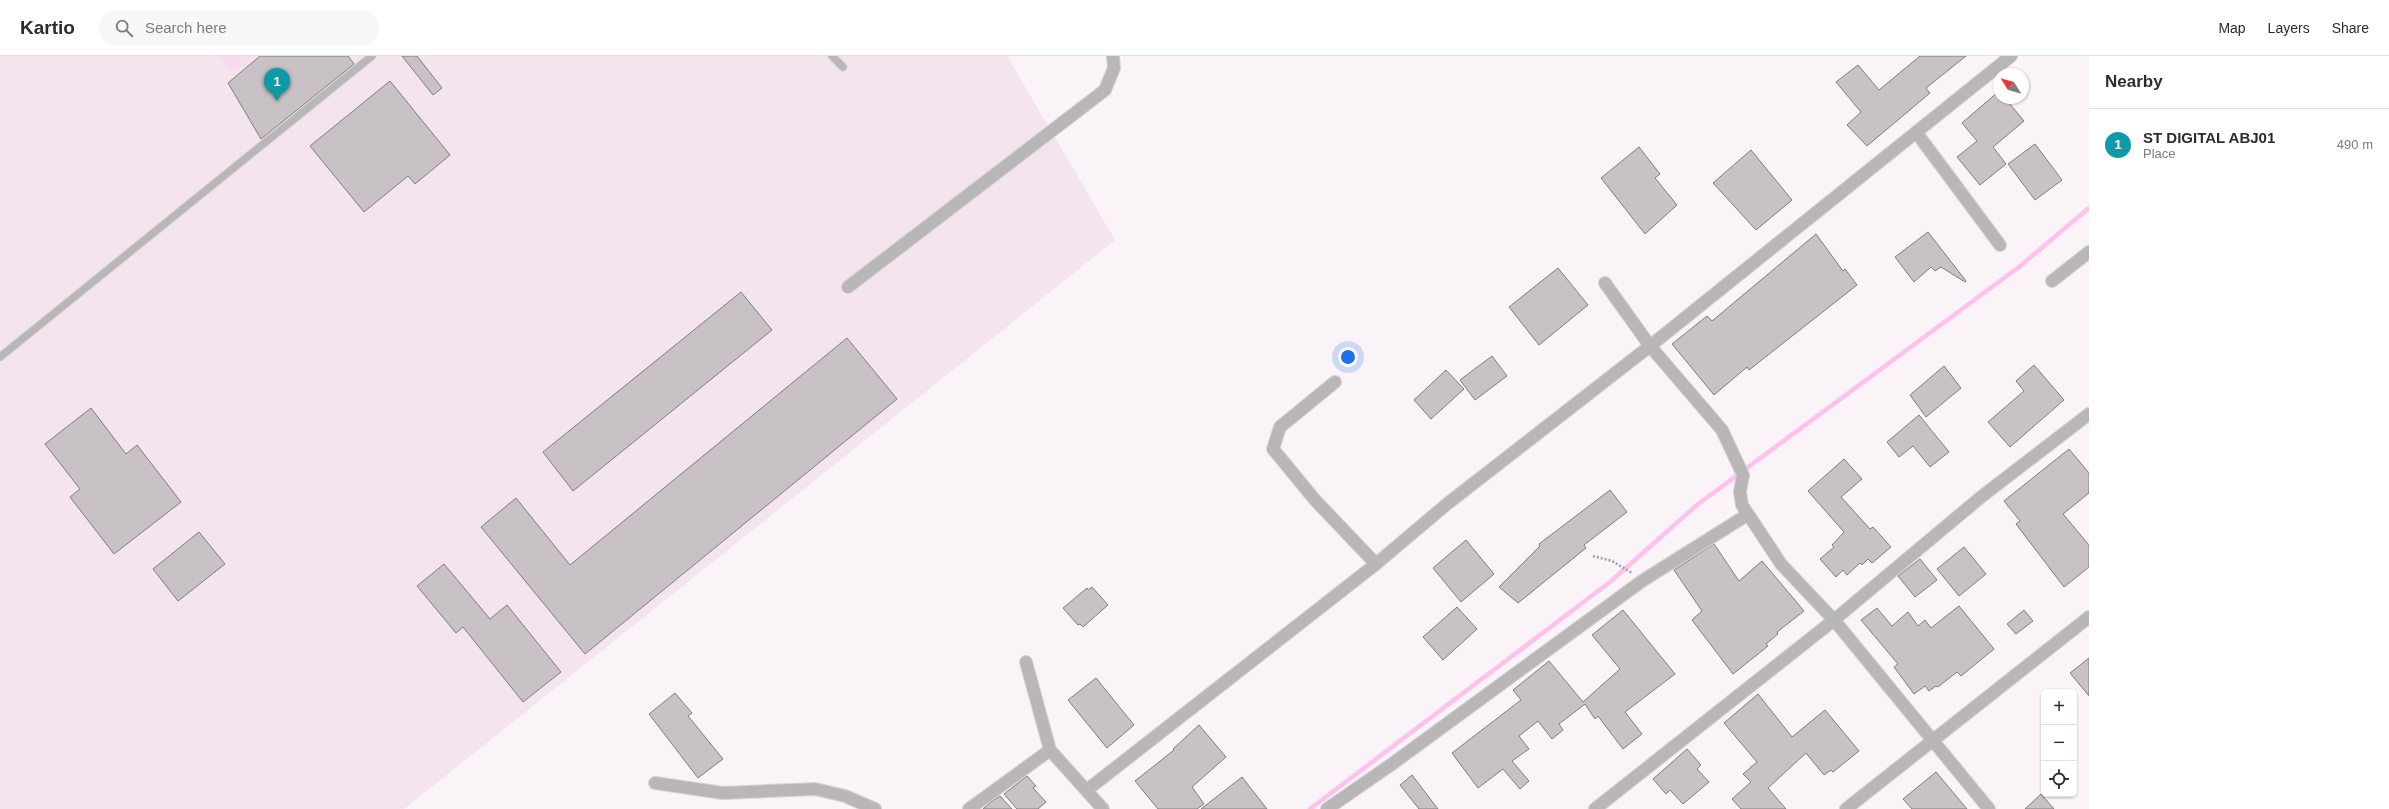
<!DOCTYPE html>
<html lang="en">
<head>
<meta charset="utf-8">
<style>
  body { margin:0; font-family:Helvetica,sans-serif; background:#f7f7f7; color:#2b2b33 }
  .controls { position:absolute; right:12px; bottom:12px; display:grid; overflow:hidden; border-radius:6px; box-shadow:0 1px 3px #0004 }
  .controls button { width:36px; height:36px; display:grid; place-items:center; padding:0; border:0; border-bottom:1px solid #e1e1e2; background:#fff; color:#2b2b33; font:20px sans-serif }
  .compass { position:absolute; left:1993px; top:12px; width:36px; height:36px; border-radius:50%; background:#fff; box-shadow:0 1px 3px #0004; rotate:307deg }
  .you { position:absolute; left:1348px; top:301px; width:14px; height:14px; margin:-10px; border:3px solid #fff; border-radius:50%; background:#1a73e8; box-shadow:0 0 0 6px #1a73e833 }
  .badge { display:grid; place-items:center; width:26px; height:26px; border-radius:50%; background:#506d22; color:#fff; font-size:13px; font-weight:700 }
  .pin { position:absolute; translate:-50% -33px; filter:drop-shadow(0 1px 2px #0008) }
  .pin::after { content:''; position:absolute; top:21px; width:14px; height:12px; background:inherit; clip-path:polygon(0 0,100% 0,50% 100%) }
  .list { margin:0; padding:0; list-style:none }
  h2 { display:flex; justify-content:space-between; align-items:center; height:52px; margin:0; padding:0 16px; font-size:17px }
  h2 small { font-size:13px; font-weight:400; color:#7c7c81 }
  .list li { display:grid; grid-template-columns:26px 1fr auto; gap:12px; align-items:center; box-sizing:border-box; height:72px; padding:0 16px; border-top:1px solid #e1e1e2 }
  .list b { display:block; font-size:15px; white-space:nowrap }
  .list p { margin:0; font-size:13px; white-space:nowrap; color:#7c7c81 }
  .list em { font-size:13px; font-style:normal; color:#7c7c81 }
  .icon { flex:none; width:22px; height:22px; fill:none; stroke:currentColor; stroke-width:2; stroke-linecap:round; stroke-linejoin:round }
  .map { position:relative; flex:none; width:2089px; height:753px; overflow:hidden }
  header { display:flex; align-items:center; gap:24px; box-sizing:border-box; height:56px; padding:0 20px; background:#fff; border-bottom:1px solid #e1e1e2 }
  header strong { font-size:19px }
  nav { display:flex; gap:22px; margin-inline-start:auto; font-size:14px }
  .search { width:280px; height:36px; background:#f7f7f7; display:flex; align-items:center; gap:10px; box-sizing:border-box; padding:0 14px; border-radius:22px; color:#7c7c81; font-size:15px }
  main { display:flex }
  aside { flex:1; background:#fff }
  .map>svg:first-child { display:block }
</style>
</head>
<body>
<header>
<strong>Kartio</strong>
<div class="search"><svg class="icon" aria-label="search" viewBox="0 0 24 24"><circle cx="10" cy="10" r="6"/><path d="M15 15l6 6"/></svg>Search here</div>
<nav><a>Map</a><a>Layers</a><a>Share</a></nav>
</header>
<main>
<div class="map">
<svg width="2089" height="753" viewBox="0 0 2089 753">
  <rect width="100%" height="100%" fill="#faf3f8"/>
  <path fill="#f3e4ee" d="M 0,0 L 1007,0 L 1115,184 L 404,753 L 0,753 Z"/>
  <path fill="#f9dbef" d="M 219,0 L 255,0 L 233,17 Z"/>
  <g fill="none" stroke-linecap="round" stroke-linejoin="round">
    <path stroke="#ffc0eb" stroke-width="4.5" d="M 1310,753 L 1610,526 L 1697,449 L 2019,211 L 2089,152"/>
  </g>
  <path fill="#c8c1c6" stroke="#827c80" d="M 260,0 L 348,0 L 354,8 L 261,83 L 228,27 Z
    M 402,0 L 417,0 L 442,32 L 433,39 Z
    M 1920,0 L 1966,0 L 1926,32 L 1930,37 L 1867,90 L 1847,69 L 1861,56 L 1836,26 L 1858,9 L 1879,34 Z
    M 390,25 L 450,99 L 415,128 L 408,120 L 364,156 L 310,90 Z
    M 1999,35 L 1999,42 L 2005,42 L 2024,65 L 1993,91 L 2006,108 L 1980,129 L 1957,101 L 1977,85 L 1962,67 Z
    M 2035,88 L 2062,124 L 2035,144 L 2008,108 Z
    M 1639,91 L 1660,118 L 1655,122 L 1677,149 L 1645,178 L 1601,122 Z
    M 1751,94 L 1792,144 L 1756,174 L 1713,127 Z
    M 1928,176 L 1966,225 L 1965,226 L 1941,211 L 1935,215 L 1931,211 L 1914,226 L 1895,201 Z
    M 1816,178 L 1843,215 L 1845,213 L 1857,229 L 1749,314 L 1747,311 L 1714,339 L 1672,288 L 1707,260 L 1712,265 Z
    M 1558,212 L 1588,249 L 1539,289 L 1509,251 Z
    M 741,236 L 772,274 L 573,435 L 543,396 Z
    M 847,282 L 897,343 L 585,598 L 481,471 L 516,442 L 570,509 Z
    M 1492,300 L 1507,320 L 1475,344 L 1460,324 Z
    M 2034,309 L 2064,344 L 2010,391 L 1988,366 L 2024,335 L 2016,325 Z
    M 1944,310 L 1961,332 L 1926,361 L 1910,339 Z
    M 1446,314 L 1464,333 L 1431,363 L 1414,344 Z
    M 91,352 L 126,398 L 137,389 L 181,446 L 114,498 L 70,441 L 80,433 L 45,388 Z
    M 1919,359 L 1949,396 L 1930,411 L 1913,390 L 1899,401 L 1887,386 Z
    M 2069,393 L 2089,417 L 2089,437 L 2063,458 L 2089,489 L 2089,511 L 2064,531 L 2016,468 L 2020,465 L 2004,445 Z
    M 1844,403 L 1862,423 L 1841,441 L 1870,473 L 1873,471 L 1891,491 L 1872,507 L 1868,503 L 1862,509 L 1860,507 L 1847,519 L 1843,514 L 1836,521 L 1820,503 L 1834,491 L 1832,489 L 1844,476 L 1808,435 Z
    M 1610,434 L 1627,456 L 1584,489 L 1586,492 L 1518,547 L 1499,531 L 1540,490 L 1539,488 Z
    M 199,476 L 225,508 L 178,545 L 153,513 Z
    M 1466,484 L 1494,518 L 1461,546 L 1433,512 Z
    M 1714,488 L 1739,525 L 1762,505 L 1804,555 L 1777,576 L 1778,578 L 1766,588 L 1768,590 L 1733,618 L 1692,564 L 1702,555 L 1674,514 Z
    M 1964,491 L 1986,518 L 1959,540 L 1937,513 Z
    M 1920,503 L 1937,524 L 1915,541 L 1898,520 Z
    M 444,508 L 490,563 L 507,549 L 561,616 L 523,646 L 463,571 L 456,577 L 417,530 Z
    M 1092,531 L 1108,549 L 1083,571 L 1080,568 L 1078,569 L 1063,552 L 1087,532 L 1088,534 Z
    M 1959,550 L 1994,593 L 1961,620 L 1957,616 L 1938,631 L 1936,630 L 1929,635 L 1925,630 L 1914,638 L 1894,611 L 1898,608 L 1861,564 L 1877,552 L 1892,570 L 1908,556 L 1918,570 L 1925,564 L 1931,572 Z
    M 1457,551 L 1477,573 L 1443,604 L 1423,581 Z
    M 1623,554 L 1675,618 L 1625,656 L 1642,678 L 1623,693 L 1598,660 L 1595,663 L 1585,648 L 1559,668 L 1563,674 L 1552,683 L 1538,665 L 1519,680 L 1529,693 L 1512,705 L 1529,725 L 1520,733 L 1503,713 L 1478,732 L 1452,697 L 1521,644 L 1513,634 L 1549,605 L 1583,646 L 1620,613 L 1592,579 Z
    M 2024,554 L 2033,565 L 2016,578 L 2007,568 Z
    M 2089,602 L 2089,640 L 2070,617 Z
    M 1096,622 L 1134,669 L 1107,692 L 1068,644 Z
    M 675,637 L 692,657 L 688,660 L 723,703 L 698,722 L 649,658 Z
    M 1758,638 L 1792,681 L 1825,654 L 1859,695 L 1833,716 L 1831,714 L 1824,719 L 1806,697 L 1768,732 L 1786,753 L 1741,753 L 1732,743 L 1751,726 L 1743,718 L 1757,706 L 1724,667 Z
    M 1199,669 L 1226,701 L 1192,731 L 1204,748 L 1197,753 L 1158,753 L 1135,725 L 1174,694 L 1173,693 Z
    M 1687,693 L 1701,709 L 1697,713 L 1709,726 L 1683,748 L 1670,734 L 1666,738 L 1653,723 Z
    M 1936,716 L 1967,753 L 1912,753 L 1903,743 Z
    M 1412,719 L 1438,753 L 1419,753 L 1400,729 Z
    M 1027,720 L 1036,730 L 1033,732 L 1046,746 L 1038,753 L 1017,753 L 1004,738 Z
    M 1242,721 L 1267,753 L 1201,753 Z
    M 2041,738 L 2054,753 L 2025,753 Z
    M 1000,740 L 1012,753 L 983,753 L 992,745 Z"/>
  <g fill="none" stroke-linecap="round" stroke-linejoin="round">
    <defs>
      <path id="lane" d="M 832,0 L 843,11
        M 0,301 L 372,0"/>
      <path id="street" d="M 1916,76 L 2000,189
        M 2052,225 L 2089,196
        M 1605,227 L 1650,290 L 1722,374 L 1743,419 L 1740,436 L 1742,449 L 1781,508 L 1834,564 L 1989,753
        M 848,231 L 1105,34 L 1114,12 L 1113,0
        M 1335,326 L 1280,371 L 1273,393 L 1315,444 L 1376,508
        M 1026,606 L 1050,694 L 1103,753
        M 655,727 L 723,737 L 815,733 L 845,740 L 875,753
        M 1087,734 L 1376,508 L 1447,448 L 1650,290 L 2011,0
        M 969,753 L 1050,694
        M 1327,753 L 1392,708 L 1642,525 L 1747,459
        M 1595,753 L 1834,564 L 1981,441 L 2089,358
        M 1846,753 L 2089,561"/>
    </defs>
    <use href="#lane" stroke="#d7d1d5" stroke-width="9"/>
    <use href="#street" stroke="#d7d1d5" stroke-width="14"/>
    <path stroke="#a49fa2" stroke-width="2.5" stroke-dasharray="2 2" stroke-linecap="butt" d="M 1593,500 L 1612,505 L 1632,517"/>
    <use href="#lane" stroke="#b9b6b8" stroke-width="7"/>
    <use href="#street" stroke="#b9b6b8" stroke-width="12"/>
  </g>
</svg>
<div class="controls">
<button>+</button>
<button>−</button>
<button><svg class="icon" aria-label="locate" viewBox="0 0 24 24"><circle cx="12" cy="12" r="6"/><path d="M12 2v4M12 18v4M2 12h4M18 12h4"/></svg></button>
</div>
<svg class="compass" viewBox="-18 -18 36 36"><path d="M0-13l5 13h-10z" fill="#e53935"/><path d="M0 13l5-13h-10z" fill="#7c7c81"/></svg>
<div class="you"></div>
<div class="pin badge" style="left:277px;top:45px;background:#0f9aa8">1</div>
</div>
<aside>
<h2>Nearby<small></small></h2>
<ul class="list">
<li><span class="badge" style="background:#0f9aa8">1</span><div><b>ST DIGITAL ABJ01</b><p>Place</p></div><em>490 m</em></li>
</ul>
</aside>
</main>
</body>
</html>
